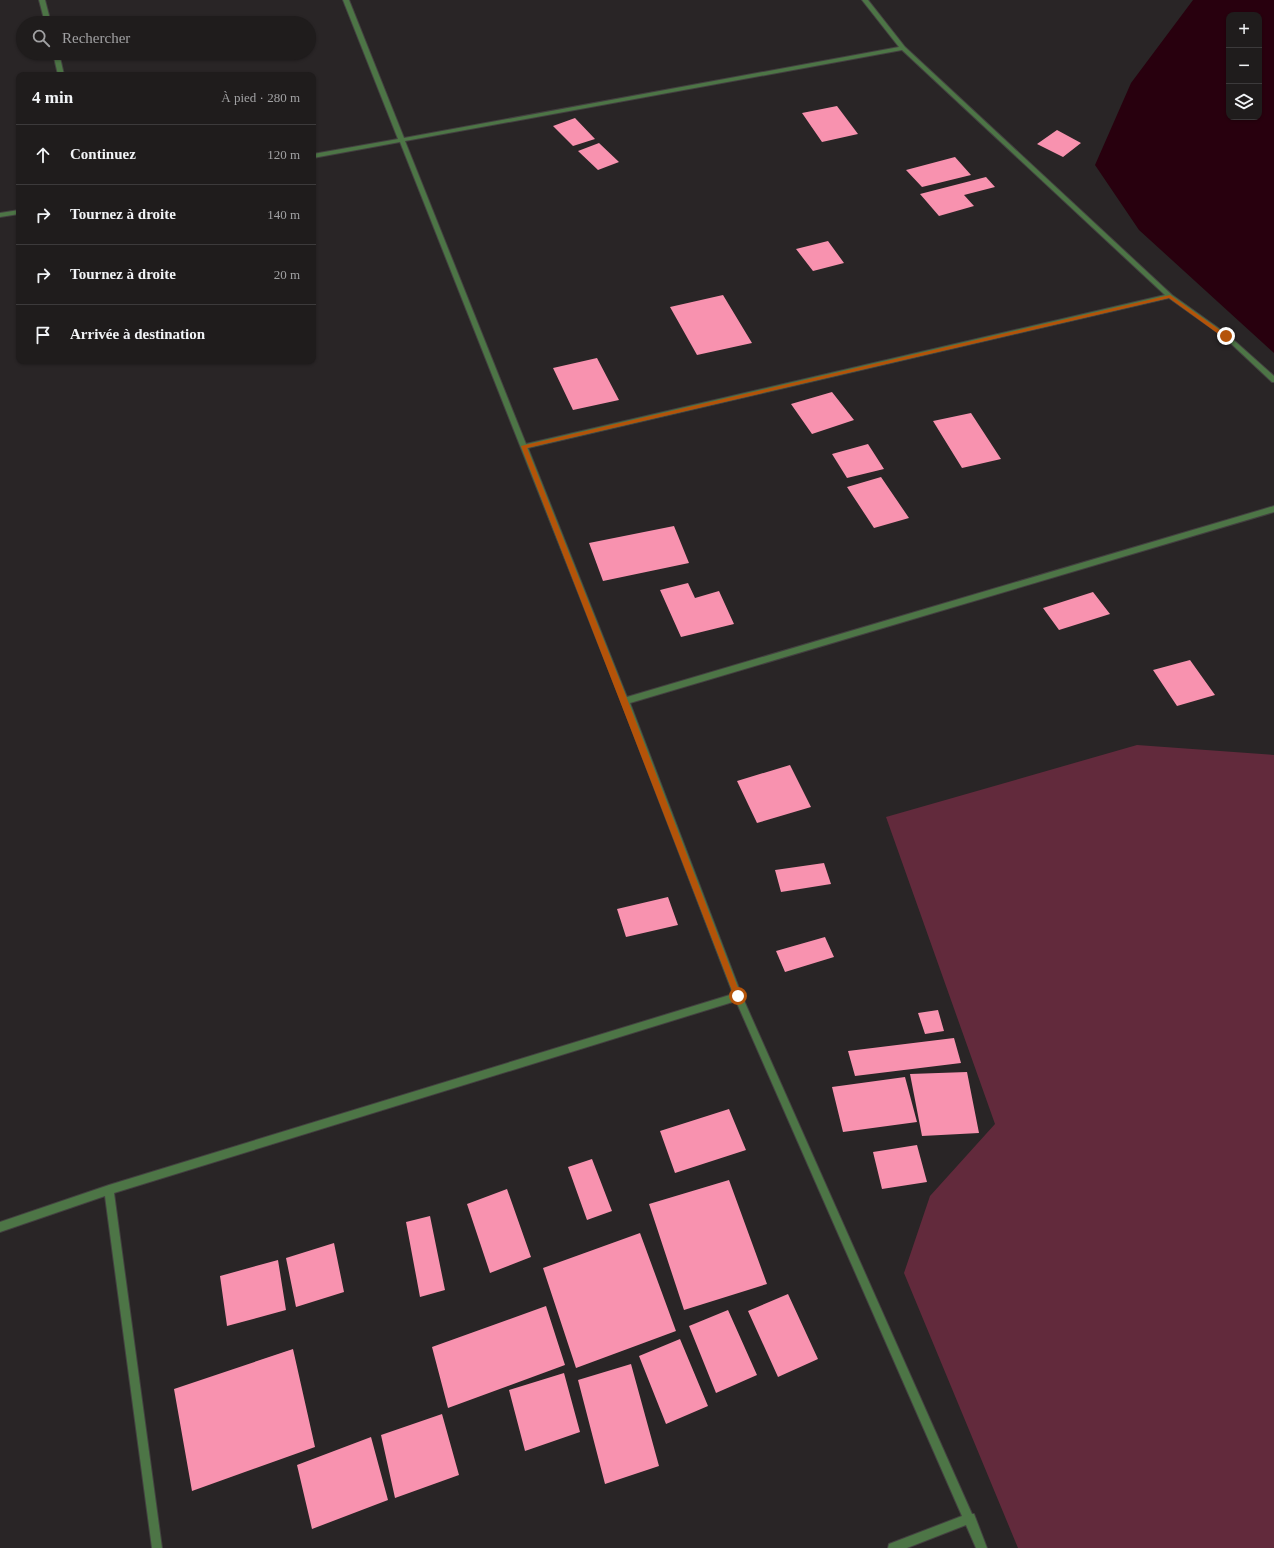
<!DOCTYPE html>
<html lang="fr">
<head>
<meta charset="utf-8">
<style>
  body { margin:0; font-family:"Times New Roman",serif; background:#272525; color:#f1f3f6 }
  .controls { position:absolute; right:12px; top:12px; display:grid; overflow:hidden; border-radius:8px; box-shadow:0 1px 3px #0004 }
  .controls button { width:36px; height:36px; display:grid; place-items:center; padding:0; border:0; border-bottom:1px solid #3c3a3b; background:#1f1c1c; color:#f1f3f6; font:20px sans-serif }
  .stop { position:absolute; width:12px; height:12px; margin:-9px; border:3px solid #b45309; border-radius:50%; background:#fff }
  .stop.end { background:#b45309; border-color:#fff; box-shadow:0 1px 4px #0008 }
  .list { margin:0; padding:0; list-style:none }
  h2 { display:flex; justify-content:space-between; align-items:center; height:52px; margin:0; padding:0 16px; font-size:17px }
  h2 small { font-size:13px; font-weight:400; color:#a1a1a3 }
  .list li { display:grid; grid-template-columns:26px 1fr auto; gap:12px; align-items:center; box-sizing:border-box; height:60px; padding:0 16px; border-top:1px solid #3c3a3b }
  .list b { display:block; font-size:15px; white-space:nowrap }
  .list em { font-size:13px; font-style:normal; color:#a1a1a3 }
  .icon { flex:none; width:22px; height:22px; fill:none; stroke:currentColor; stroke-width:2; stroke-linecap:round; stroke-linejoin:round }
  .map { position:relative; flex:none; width:1274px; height:1548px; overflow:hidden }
  .search { position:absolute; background:#1f1c1c; box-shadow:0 1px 3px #0004; left:16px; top:16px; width:300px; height:44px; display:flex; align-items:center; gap:10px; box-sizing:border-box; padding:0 14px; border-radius:22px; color:#a1a1a3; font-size:15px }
  .panel { position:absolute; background:#1f1c1c; box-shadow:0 1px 3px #0004; left:16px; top:72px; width:300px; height:292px; border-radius:8px }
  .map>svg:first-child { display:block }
</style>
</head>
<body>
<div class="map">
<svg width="1274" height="1548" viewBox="0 0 1274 1548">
  <rect width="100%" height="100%" fill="#292526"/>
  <path fill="#622a3c" d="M 1137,745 L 1274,755 L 1274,1548 L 1018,1548 L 904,1273 L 930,1196 L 995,1124 L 886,817 Z"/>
  <path fill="#28000e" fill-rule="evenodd" d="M 1193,0 L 1274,0 L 1274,353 L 1139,230 L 1095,165 L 1131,83 ZM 1229,15 L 1259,15 L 1259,117 L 1229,117 Z"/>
  <path fill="#f892af" d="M 837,106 L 858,134 L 822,142 L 802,113 Z
    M 575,118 L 595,139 L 573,146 L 553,126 Z
    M 1057,130 L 1081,143 L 1063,157 L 1037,144 Z
    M 599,143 L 619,162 L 598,170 L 578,151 Z
    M 955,157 L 971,175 L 922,187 L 906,170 Z
    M 986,177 L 995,187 L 964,195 L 974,206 L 939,216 L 920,194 Z
    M 828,241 L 844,263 L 813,271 L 796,249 Z
    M 723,295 L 752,343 L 697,355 L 670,307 Z
    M 597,358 L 619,400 L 573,410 L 553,368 Z
    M 832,392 L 854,420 L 812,434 L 791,404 Z
    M 971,413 L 1001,459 L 962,468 L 933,421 Z
    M 868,444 L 884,469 L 847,478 L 832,454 Z
    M 881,477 L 909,518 L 874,528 L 847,487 Z
    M 674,526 L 689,563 L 603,581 L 589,543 Z
    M 688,583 L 695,598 L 719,591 L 734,624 L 681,637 L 660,590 Z
    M 1093,592 L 1110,614 L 1059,630 L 1043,608 Z
    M 1190,660 L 1215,695 L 1177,706 L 1153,670 Z
    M 790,765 L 811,807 L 757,823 L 737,781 Z
    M 824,863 L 831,884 L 781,892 L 775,870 Z
    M 668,897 L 678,925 L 626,937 L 617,909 Z
    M 825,937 L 834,957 L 785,972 L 776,951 Z
    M 938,1010 L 944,1031 L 925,1034 L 918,1013 Z
    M 954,1038 L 961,1063 L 855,1076 L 848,1051 Z
    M 967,1072 L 979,1133 L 922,1136 L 910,1074 Z
    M 905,1077 L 917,1122 L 843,1132 L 832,1087 Z
    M 729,1109 L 746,1150 L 675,1173 L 660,1131 Z
    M 917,1145 L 927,1182 L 882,1189 L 873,1152 Z
    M 592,1159 L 612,1211 L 587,1220 L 568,1167 Z
    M 729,1180 L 767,1284 L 684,1310 L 649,1204 Z
    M 507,1189 L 531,1257 L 490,1273 L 467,1204 Z
    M 430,1216 L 445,1290 L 420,1297 L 406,1222 Z
    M 640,1233 L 676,1331 L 576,1368 L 543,1268 Z
    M 334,1243 L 344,1292 L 296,1307 L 286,1258 Z
    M 278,1260 L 286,1310 L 227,1326 L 220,1276 Z
    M 788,1294 L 818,1359 L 778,1377 L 748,1311 Z
    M 546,1306 L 565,1365 L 448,1408 L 432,1347 Z
    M 728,1310 L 757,1375 L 716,1393 L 689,1326 Z
    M 680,1339 L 708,1406 L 666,1424 L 639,1356 Z
    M 293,1349 L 315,1447 L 192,1491 L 174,1389 Z
    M 631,1364 L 659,1466 L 605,1484 L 578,1380 Z
    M 564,1373 L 580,1432 L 525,1451 L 509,1390 Z
    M 442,1414 L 459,1475 L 395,1498 L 381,1435 Z
    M 371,1437 L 388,1500 L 312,1529 L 297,1465 Z"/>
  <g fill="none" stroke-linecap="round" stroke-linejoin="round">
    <defs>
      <path id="minor" d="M 39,0 L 45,0 L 51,23 L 45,23 Z
        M 343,0 L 349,0 L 404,138 L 899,47 L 862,0 L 868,0 L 905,47 L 1172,295 L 1228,335 L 1274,376 L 1274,382 L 1272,382 L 1224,337 L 1169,298 L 528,448 L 627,697 L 1274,506 L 1274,512 L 630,703 L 742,996 L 972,1514 L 974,1514 L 987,1548 L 976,1548 L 966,1525 L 907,1548 L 888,1548 L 889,1544 L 962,1516 L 736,1001 L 114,1193 L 162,1548 L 152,1548 L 105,1196 L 0,1232 L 0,1222 L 109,1185 L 733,994 L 621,701 L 400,142 L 313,158 L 313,154 L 398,139 ZM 902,50 L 1165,295 L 526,444 L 405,141 Z
        M 53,53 L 59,53 L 64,75 L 58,75 Z
        M 19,210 L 19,214 L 0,217 L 0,213 Z"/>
    </defs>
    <use href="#minor" stroke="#434040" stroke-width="2"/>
    <use href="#minor" fill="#4d7546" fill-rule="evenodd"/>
  </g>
  <path fill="#b45309" d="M 1170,295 L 1227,335 L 1227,338 L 1224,338 L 1169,298 L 527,448 L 628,701 L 741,996 L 740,998 L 735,998 L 521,446 Z"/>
</svg>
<div class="controls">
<button>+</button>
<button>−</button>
<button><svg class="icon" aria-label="layers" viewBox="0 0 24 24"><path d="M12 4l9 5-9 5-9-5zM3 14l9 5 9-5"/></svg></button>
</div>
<div class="stop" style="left:738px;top:996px"></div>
<div class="stop end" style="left:1226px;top:336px"></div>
<div class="search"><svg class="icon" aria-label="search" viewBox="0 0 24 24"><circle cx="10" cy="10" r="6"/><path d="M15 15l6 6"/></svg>Rechercher</div>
<section class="panel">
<h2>4 min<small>À pied · 280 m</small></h2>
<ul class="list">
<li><svg class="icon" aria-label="ahead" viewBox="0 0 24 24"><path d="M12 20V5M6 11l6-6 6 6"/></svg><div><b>Continuez</b></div><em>120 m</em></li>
<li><svg class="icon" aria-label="right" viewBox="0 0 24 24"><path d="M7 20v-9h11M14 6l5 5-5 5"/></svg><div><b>Tournez à droite</b></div><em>140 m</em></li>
<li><svg class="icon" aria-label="right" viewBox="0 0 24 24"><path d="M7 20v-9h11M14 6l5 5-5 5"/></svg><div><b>Tournez à droite</b></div><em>20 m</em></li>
<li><svg class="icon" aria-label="arrive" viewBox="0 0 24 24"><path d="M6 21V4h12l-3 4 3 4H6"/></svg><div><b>Arrivée à destination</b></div></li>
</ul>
</section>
</div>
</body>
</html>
